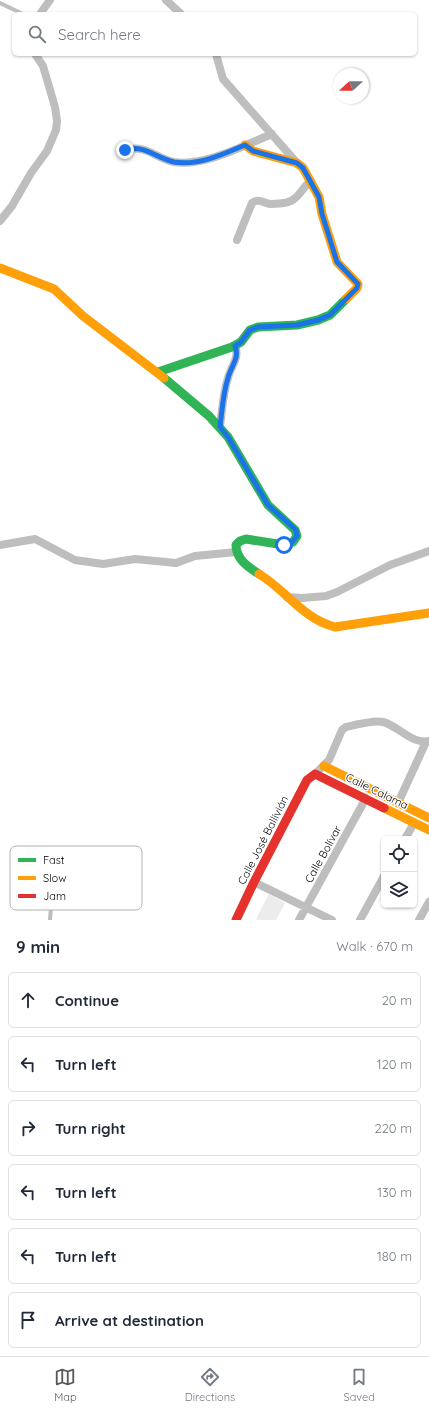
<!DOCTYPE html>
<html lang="en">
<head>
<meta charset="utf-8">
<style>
  body { margin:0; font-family:Quicksand,sans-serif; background:#f2f2f3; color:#1f2937 }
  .controls { position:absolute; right:12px; bottom:12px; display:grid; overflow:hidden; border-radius:6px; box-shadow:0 1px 3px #0004 }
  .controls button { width:36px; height:36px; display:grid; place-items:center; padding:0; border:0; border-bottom:1px solid #e0e1e3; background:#fff; color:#1f2937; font:20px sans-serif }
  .compass { position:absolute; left:333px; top:68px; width:36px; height:36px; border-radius:50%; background:#fff; box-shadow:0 1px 3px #0004; rotate:249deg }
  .stop { position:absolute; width:12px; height:12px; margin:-9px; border:3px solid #1a73e8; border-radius:50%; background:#fff }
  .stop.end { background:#1a73e8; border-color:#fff; box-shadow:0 1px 4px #0008 }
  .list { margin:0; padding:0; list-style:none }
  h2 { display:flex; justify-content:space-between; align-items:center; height:52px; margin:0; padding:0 16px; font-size:17px }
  h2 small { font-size:13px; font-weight:400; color:#747a83 }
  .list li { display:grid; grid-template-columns:26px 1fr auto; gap:12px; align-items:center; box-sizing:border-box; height:56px; margin:0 8px 8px; padding:0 8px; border:1px solid #e0e1e3; border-radius:6px }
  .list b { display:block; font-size:15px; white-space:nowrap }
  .list em { font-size:13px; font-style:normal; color:#747a83 }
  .icon { flex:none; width:22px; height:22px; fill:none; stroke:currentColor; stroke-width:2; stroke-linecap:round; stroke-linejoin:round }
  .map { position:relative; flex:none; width:429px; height:920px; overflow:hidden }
  .search { position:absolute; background:#fff; box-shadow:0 1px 3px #0004; left:12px; right:12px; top:12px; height:44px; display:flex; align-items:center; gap:10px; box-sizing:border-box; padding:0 14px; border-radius:6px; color:#747a83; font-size:15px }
  .sheet { height:436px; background:#fff }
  nav { display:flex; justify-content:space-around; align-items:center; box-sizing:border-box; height:56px; border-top:1px solid #e0e1e3; background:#fff; font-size:11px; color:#747a83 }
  nav a { display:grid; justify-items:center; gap:2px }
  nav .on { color:#595959 }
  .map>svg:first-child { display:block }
</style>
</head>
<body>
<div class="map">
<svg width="429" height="920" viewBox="0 0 429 920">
  <rect width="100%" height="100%" fill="#fff"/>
  <path fill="#ececec" d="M 269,894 L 285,903 L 276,920 L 258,920 L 256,919 Z"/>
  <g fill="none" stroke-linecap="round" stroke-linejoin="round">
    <path stroke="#bebebe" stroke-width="4" d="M 0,3 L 23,14
      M 50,920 L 52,894"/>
    <path stroke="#bebebe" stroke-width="8" d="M 166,0 L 181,14
      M 40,14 L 50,0
      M 216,54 L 223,79 L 297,163
      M 125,150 C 146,144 155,158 174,162 C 204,167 245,145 272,134
      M 0,221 L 12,206 L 31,173 L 47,151 L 56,130 L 57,121 L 55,107 L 43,66 L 35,54
      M 237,240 L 252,203 C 259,198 263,203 270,204 C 275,204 286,203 291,201 C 300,197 303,186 311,181
      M 220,427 C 222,411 223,393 228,378 C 231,366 240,358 235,346
      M 0,545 L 35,539 L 75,560 L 103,564 L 135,559 L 176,563 L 195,556 L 236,552
      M 287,597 L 302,598 L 326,596 L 337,592 L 390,565 L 429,551
      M 315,774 L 329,760 L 342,730 L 346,727 C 355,725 374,720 383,722 C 399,726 412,745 429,741
      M 398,803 L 426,742
      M 405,839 L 414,823
      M 254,882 L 332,920
      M 299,920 L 366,798
      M 360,920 L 384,876
      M 419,920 L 429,902"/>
    <path stroke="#30b455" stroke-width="9" d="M 158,372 L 232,347 L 241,342 L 250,330 L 258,327 L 297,325 L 318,320 L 330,315 L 346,299
      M 164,378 L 209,416 L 228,437 L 268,505 L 295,530 L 297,536 L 293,542 L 284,545 L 246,539 L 240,541 L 236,545 C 236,559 248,567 259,574"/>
    <path stroke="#ff9f0a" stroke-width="9" d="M 245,145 L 253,151 L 297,163 L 303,168 L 319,197 L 322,214 L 337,262 L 358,284 L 357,288 L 346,299
      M 0,268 L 54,289 L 83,316 L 164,378
      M 259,574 C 286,590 303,619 335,627 L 429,613
      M 324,766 L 429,818
      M 384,808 L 429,830"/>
    <path stroke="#e5322d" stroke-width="9" d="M 236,920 L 254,882 L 307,780 L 315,774 L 384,808"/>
  </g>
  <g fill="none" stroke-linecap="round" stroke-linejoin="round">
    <path stroke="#1a73e8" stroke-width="5" d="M 125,150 C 145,144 155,158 174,162 C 199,166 223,154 245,145 L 253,151 L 297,163 L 303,168 L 319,197 L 322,214 L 337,262 L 358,284 L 357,288 L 330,315 L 318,320 L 297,325 L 258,327 L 250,330 L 241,342 L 235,346 C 240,358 231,366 228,378 C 223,393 222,411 220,427 L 228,437 L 268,505 L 296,530 L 297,536 L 292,542 L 284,545"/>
  </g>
  <g text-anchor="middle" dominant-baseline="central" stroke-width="3" stroke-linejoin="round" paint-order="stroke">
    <g font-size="11" fill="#000" stroke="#fff">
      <text transform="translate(377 791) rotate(26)">Calle Calama</text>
      <text transform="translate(263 840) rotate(-63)">Calle José Ballivián</text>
      <text transform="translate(323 854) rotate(-61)">Calle Bolívar</text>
    </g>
  </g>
  <rect x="10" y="846" width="132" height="64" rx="6" fill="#fff" stroke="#b2b2b2" stroke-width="1"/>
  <rect x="18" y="858" width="18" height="4" fill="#30b455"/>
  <rect x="18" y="876" width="18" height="4" fill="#ff9f0a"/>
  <rect x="18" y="894" width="18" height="4" fill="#e5322d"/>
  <g font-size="11" fill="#000">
    <text x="43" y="864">Fast</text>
    <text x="43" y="882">Slow</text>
    <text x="43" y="900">Jam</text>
  </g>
</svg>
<div class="controls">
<button><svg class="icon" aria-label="locate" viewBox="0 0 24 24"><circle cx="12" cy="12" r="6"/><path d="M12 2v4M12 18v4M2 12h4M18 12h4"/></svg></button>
<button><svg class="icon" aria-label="layers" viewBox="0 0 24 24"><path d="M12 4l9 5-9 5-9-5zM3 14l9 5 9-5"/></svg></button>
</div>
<svg class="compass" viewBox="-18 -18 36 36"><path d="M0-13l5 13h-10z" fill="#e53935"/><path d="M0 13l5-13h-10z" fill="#747a83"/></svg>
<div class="stop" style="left:284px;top:545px"></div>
<div class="stop end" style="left:125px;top:150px"></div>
<div class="search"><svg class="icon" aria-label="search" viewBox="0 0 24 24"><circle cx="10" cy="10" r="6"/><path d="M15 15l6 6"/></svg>Search here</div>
</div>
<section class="sheet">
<h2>9 min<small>Walk · 670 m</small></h2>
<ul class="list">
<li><svg class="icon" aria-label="ahead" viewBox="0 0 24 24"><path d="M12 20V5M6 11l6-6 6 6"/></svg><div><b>Continue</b></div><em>20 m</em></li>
<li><svg class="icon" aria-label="left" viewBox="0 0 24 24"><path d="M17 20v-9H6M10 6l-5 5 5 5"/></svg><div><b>Turn left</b></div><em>120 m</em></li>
<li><svg class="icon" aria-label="right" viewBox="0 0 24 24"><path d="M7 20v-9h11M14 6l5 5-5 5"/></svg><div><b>Turn right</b></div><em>220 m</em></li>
<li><svg class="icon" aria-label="left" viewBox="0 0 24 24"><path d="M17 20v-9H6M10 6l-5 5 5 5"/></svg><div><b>Turn left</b></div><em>130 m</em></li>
<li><svg class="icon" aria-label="left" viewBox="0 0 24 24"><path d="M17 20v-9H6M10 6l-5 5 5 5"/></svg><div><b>Turn left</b></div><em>180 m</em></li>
<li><svg class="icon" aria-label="arrive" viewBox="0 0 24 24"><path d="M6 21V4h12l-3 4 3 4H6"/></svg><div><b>Arrive at destination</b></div></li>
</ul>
</section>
<nav>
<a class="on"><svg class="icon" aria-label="map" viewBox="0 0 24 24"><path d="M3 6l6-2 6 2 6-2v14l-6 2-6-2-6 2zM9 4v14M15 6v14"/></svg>Map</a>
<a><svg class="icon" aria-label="directions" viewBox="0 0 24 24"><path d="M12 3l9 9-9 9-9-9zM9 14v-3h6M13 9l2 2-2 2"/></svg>Directions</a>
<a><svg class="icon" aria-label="saved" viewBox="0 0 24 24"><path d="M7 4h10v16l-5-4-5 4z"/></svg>Saved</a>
</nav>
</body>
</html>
